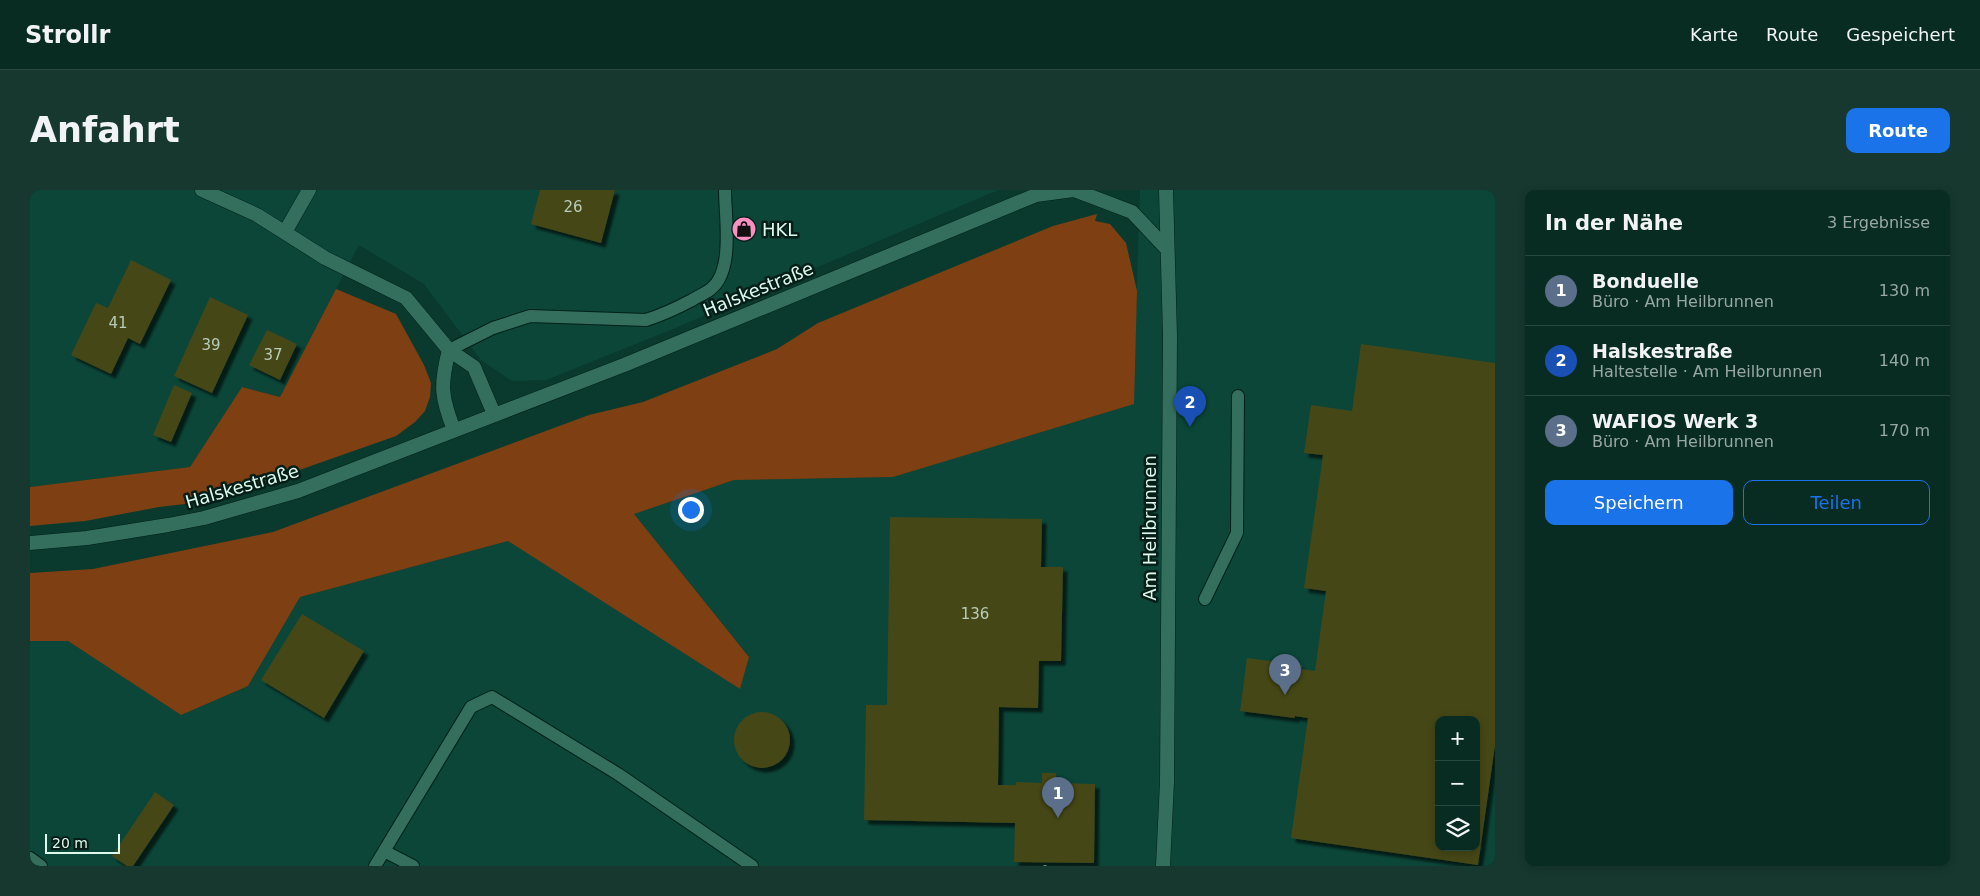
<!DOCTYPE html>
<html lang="de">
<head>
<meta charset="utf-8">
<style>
  body { margin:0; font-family:"DejaVu Sans",sans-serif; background:#16382f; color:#f1f3f6 }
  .controls { position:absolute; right:15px; bottom:15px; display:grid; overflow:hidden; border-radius:10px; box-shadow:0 2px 8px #0003 }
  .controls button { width:45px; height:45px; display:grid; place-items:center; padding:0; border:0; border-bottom:1px solid #294840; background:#082c22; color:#f1f3f6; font:25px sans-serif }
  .scale { position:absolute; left:15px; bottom:12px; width:75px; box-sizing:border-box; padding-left:5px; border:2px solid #ddfaef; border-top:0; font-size:14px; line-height:18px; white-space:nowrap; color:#ddfaef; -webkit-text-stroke:4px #061e17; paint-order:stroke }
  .you { position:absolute; left:660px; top:319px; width:18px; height:18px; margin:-12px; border:4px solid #fff; border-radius:50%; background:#1a73e8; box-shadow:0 0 0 8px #1a73e833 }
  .badge { display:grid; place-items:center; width:32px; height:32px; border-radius:50%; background:#1a73e8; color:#fff; font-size:16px; font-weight:700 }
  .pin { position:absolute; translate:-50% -41px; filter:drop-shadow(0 1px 2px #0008) }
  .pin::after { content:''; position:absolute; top:26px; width:18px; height:15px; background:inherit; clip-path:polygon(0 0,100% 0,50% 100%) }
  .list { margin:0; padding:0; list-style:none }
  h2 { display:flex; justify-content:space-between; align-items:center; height:65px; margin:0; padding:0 20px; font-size:21px }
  h2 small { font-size:16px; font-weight:400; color:#98a7a5 }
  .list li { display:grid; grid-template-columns:32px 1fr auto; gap:15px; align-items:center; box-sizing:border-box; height:70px; padding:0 20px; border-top:1px solid #294840 }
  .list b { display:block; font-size:19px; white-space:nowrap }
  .list p { margin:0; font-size:16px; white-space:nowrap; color:#98a7a5 }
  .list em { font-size:16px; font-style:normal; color:#98a7a5 }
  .actions { display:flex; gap:10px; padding:15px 20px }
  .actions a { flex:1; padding:11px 0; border:1px solid #1a73e8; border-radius:10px; text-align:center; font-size:18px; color:#1a73e8 }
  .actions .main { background:#1a73e8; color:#fff }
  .icon { flex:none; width:28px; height:28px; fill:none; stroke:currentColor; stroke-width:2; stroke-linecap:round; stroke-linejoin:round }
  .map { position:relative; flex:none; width:1465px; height:676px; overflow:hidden; border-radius:10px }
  header { display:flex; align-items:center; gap:30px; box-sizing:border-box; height:70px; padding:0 25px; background:#082c22; border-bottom:1px solid #294840 }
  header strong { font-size:24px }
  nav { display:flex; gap:28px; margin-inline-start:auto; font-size:18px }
  .intro { display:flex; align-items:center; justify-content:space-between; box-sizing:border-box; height:120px; padding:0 30px }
  h1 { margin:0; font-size:35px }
  .button { padding:12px 22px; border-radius:10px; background:#1a73e8; color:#fff; font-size:18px; font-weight:700 }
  main { display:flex; gap:30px; padding:0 30px }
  aside { flex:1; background:#082c22; border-radius:10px; box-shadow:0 2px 8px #0003 }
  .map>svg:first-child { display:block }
</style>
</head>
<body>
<header>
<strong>Strollr</strong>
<nav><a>Karte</a><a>Route</a><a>Gespeichert</a></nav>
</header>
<div class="intro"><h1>Anfahrt</h1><a class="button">Route</a></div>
<main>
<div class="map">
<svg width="1465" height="676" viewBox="0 0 1465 676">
  <defs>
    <filter id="shadow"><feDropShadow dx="4.5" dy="4.5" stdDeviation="1" flood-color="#0009"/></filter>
  </defs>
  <rect width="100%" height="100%" fill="#0a3a2d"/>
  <path fill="#0b4638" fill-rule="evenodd" d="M 0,0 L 968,0 L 643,139 L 516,190 L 482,191 L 451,170 L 394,94 L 329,55 L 250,207 L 212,197 L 160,277 L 0,297 Z
    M 1110,0 L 1465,0 L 1465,676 L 0,676 L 0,451 L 38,451 L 151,525 L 218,496 L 270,407 L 478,351 L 710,499 L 719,467 L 604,324 L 703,290 L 863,287 L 1103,214 ZM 1409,530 L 1446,530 L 1446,657 L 1409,657 Z"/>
  <path fill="#7e4013" d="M 1067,24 L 1065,31 L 1080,34 L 1096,53 L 1107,101 L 1104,214 L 863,287 L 704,290 L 604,324 L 719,467 L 710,499 L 478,351 L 270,407 L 218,496 L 151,525 L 38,451 L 0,451 L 0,383 L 63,379 L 243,342 L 559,225 L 613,212 L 747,159 L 788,133 L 1023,36 Z
    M 306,99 L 366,124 L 394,175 L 401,193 L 400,207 L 395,221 L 385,232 L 366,246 L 258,284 L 172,312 L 129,317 L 55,331 L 0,336 L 0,297 L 160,277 L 212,197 L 250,207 Z"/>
  <path fill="#454718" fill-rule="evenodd" filter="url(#shadow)" d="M 510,0 L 585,0 L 571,53 L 501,34 Z
    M 101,70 L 141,90 L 110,154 L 98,148 L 81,184 L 41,165 L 66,113 L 78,118 Z
    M 180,107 L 218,125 L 182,203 L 144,186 Z
    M 237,140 L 267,154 L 250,190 L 219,175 Z
    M 1331,154 L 1465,173 L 1465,555 L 1448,675 L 1261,648 L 1278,528 L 1265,526 L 1265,528 L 1210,521 L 1217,468 L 1272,475 L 1272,479 L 1285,481 L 1296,401 L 1274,398 L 1293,265 L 1274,263 L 1281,215 L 1322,221 ZM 1409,530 L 1446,530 L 1446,657 L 1409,657 Z
    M 144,195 L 162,203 L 141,252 L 123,245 Z
    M 860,327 L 1012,329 L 1011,377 L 1033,377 L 1031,471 L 1009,471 L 1008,518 L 969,517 L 968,595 L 986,595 L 986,592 L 1012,593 L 1012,583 L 1026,583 L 1026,593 L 1065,594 L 1064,673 L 984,672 L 985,633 L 834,630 L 836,515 L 857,515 Z
    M 272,424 L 334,461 L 294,528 L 231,490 Z
    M704 550a28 28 0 1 1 56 0a28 28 0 1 1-56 0Z
    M 125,602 L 144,615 L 103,676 L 97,676 L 82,666 Z"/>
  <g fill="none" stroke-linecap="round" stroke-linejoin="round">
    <defs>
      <path id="service" d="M 419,160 L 463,138 L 500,126 L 616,130 C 632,125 647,118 662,110 C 668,106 677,103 682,98 C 704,79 695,27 695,0
        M 1175,409 L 1207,343 L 1208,206
        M 354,661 L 383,676
        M 0,668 L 11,676
        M 345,676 L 441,517 L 462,507 L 588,584 L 722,676"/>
      <path id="minor" d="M 172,0 L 227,25 L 295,68 L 376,108 L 419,160 L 444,177 L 464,224
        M 255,42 L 279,0
        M 419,160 C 410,195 411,207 424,240"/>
      <path id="tertiary" d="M 1044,0 L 1102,22 L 1136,58
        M 0,353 L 57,348 L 138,335 L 174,328 L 268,301 L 594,175 L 1006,5 L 1043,0
        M 1133,676 L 1137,592 L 1140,146 L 1136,0"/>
    </defs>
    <use href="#service" stroke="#001f17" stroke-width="14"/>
    <use href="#minor" stroke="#001f17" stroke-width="15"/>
    <use href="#tertiary" stroke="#001f17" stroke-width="15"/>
    <path stroke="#678f82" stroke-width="3" stroke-dasharray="1 4" stroke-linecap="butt" d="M 1015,676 L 1015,672"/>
    <use href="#service" stroke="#346f5d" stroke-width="12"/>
    <use href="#minor" stroke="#346f5d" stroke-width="14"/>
    <use href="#tertiary" stroke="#346f5d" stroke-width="14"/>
  </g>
  <defs>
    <symbol id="shop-disc" viewBox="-11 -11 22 22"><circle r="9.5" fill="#fc8fc2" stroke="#061e17"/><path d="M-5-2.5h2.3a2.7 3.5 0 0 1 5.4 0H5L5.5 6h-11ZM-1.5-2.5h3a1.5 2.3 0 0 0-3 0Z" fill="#111"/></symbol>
  </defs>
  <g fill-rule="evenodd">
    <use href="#shop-disc" x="700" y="25" width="28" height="28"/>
  </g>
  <g text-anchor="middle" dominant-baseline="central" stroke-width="5" stroke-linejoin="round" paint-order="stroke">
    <g font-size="15" fill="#b7cdb9">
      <text x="543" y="17">26</text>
      <text x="88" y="133">41</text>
      <text x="181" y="155">39</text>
      <text x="243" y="165">37</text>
      <text x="945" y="424">136</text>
    </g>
    <g font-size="18" fill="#ddfaef" stroke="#061e17" text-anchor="start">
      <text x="732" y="39">HKL</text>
    </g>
    <g font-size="18" fill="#ddfaef" stroke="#061e17">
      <text transform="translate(728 99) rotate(-22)">Halskestraße</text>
      <text transform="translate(212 296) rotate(-16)">Halskestraße</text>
      <text transform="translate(1119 338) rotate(-90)">Am Heilbrunnen</text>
    </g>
  </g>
</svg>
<div class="controls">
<button>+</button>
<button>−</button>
<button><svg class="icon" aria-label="layers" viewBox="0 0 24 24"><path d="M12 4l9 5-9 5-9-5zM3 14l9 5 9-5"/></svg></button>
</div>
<div class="scale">20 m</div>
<div class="you"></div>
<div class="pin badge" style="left:1028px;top:628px;background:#5c6f8a">1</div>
<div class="pin badge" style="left:1160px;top:237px;background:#1a4fb4">2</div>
<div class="pin badge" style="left:1255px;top:505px;background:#5c6f8a">3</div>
</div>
<aside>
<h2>In der Nähe<small>3 Ergebnisse</small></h2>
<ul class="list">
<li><span class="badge" style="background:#5c6f8a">1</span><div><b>Bonduelle</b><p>Büro · Am Heilbrunnen</p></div><em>130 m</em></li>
<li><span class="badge" style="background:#1a4fb4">2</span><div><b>Halskestraße</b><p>Haltestelle · Am Heilbrunnen</p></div><em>140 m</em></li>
<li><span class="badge" style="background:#5c6f8a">3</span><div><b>WAFIOS Werk 3</b><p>Büro · Am Heilbrunnen</p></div><em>170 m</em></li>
</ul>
<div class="actions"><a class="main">Speichern</a><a>Teilen</a></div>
</aside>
</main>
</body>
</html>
